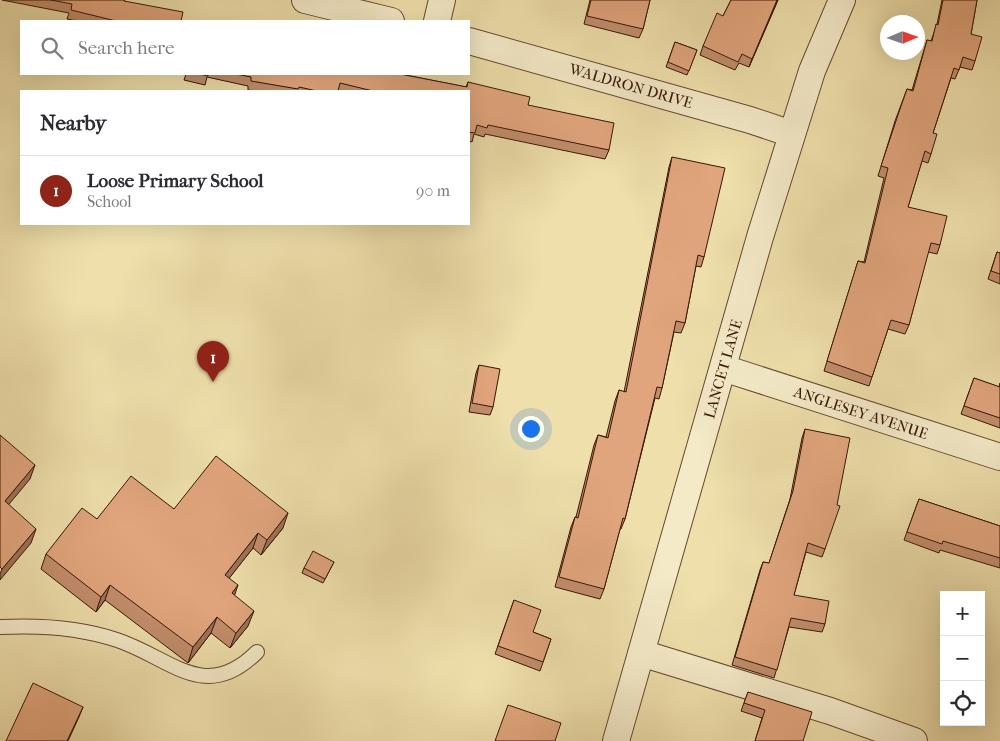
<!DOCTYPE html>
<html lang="en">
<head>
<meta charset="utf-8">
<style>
  body { margin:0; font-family:"IM FELL French Canon",serif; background:#f7f7f7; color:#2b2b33 }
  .controls { position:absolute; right:15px; bottom:15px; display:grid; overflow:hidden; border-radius:0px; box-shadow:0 5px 20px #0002 }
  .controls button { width:45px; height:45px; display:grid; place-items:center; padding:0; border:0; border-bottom:1px solid #e1e1e2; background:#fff; color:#2b2b33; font:25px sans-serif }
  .compass { position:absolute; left:880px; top:15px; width:45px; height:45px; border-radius:50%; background:#fff; box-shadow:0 5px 20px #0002; rotate:88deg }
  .you { position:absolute; left:530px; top:428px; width:18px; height:18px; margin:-12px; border:4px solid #fff; border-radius:50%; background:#1a73e8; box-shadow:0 0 0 8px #1a73e833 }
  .badge { display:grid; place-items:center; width:32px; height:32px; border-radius:50%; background:#8f2418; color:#fff; font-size:16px; font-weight:700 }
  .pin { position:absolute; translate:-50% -41px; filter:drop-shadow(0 1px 2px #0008) }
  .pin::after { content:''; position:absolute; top:26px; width:18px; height:15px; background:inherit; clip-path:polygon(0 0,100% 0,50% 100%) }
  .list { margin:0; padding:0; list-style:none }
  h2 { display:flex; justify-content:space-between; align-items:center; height:65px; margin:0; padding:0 20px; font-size:21px }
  h2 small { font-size:16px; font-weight:400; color:#7c7c81 }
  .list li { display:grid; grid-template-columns:32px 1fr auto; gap:15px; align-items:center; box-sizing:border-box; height:70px; padding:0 20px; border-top:1px solid #e1e1e2 }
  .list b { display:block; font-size:19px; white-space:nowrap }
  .list p { margin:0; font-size:16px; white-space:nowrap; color:#7c7c81 }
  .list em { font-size:16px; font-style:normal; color:#7c7c81 }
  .icon { flex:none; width:28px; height:28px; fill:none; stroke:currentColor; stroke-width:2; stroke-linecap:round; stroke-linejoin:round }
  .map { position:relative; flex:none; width:1000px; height:741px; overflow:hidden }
  .search { position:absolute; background:#fff; box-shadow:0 5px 20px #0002; left:20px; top:20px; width:450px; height:55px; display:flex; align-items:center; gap:12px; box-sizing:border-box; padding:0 18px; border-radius:0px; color:#7c7c81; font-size:19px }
  .panel { position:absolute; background:#fff; box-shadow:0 5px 20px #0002; left:20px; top:90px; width:450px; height:135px; border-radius:0px }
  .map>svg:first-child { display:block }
</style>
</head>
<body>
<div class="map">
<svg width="1000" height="741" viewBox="0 0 1000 741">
  <rect width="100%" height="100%" fill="#eedfab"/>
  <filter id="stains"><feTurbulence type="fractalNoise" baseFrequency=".004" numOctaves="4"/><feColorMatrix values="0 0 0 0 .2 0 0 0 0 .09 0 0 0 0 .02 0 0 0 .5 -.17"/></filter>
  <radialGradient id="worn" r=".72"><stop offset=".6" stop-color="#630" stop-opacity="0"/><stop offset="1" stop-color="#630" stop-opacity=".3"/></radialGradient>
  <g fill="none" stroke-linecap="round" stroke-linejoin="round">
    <defs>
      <path id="service" d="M 0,627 C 40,625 79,627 117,640 C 171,658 205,704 257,652"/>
      <path id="minor" d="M 305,0 L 391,21
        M 437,21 L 442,0
        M 469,41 L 750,120 L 792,134
        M 723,368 L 1000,457
        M 641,653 L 830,711 L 914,741
        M 616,741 L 760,237 L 812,71 L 842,0"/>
    </defs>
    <use href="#service" stroke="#65482f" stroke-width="16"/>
    <use href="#minor" stroke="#65482f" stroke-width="28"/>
    <use href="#service" stroke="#f4eac8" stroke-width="14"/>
    <use href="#minor" stroke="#f4eac8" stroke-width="26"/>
  </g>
  <path fill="#c28e6c" stroke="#371606" d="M 2,0 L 124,0 L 124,1 L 181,21 L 77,21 L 67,19 L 69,13 Z
    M 590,0 L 650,0 L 643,29 L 639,38 L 584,24 Z
    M 731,0 L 778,0 L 749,67 L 739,63 L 735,70 L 700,55 L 703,46 L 723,16 Z
    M 942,0 L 977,0 L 971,34 L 975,61 L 972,70 L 960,67 L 955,79 L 951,78 L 933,133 L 931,154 L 928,163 L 922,161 L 908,207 L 940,245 L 937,254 L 928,252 L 909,325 L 905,334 L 888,329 L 869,386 L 824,371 L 858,261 L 864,262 L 884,178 L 878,176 L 895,121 L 907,89 L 912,90 L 927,40 L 931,41 L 937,24 Z
    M 675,42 L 697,50 L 687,75 L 666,67 Z
    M 186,74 L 400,74 L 466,87 L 468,82 L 528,105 L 609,150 L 605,159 L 485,134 L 484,137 L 474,134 L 472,142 L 469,141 L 469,91 L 256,91 L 248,90 L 248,86 L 207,77 L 205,85 L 184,80 Z
    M 672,157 L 704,257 L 701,267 L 696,266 L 685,323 L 681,333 L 674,332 L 662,388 L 659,399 L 655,398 L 625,519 L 621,529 L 620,529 L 604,589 L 600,599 L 555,587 L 571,527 L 575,517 L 576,517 L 594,445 L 598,435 L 606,437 L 615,401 L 619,390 L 624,392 L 669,167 Z
    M 997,252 L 1000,253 L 1000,284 L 988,279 Z
    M 479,365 L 493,407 L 490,415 L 469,412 L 476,373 Z
    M 974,378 L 999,387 L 1000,383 L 1000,428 L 961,414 Z
    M 805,429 L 825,549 L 822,557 L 806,552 L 794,595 L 825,624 L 822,632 L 789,627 L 774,678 L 732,665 L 760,570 L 763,562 L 769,563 L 790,499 L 802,438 Z
    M 919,499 L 1000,526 L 1000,568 L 940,550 L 939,553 L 904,540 Z
    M 174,509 L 283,528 L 261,555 L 253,548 L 229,578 L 234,595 L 248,626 L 230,648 L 211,633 L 188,663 L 105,600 L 96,612 L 41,569 L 46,554 L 97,519 Z
    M 334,562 L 323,583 L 302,573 L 304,568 Z
    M 514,600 L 533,632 L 551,639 L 540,671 L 495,654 Z
    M 748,692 L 803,741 L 755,741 L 762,718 L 741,711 Z"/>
  <path fill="#9e7458" stroke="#371606" d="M 777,0 L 778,0 L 749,67 L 752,59 Z
    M 35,465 L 30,479 L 0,515 L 5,501 Z
    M 288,513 L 283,528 L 261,555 L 267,540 Z
    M 36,529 L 31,543 L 0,580 L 0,574 L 2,569 Z
    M 258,533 L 253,548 L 220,590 L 225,575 Z
    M 110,585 L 105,600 L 96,612 L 101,597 Z
    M 238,585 L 233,600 L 232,593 Z
    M 254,611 L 248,626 L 230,648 L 236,633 Z
    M 217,617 L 211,633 L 188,663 L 193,647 Z
    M 83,707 L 79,717 L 68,741 L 67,741 Z"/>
  <path fill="#e1a57d" stroke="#371606" d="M 51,0 L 124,0 L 124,1 L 183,12 L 181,21 L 116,21 L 71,10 L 72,4 Z
    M 591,0 L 650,0 L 643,29 L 587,16 Z
    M 731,0 L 777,0 L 752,59 L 742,54 L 738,62 L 703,46 L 717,13 L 723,16 Z
    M 943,0 L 977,0 L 971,34 L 982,37 L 975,61 L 963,57 L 959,70 L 954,68 L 933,133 L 937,134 L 931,154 L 925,151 L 908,207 L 947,216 L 940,245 L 931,243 L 909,325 L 891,320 L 872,377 L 827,361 L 858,261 L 865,263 L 888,168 L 881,166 L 899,112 L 907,89 L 913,91 L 927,40 L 932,41 L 936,24 L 938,25 Z
    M 675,42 L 697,50 L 689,71 L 668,62 Z
    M 199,74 L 208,74 L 208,76 Z
    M 236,74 L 400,74 L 467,87 L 468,82 L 530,97 L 528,105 L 614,123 L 609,150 L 488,125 L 487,128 L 477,125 L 475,133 L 469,132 L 469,91 L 373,91 L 340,83 L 338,91 L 317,91 L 299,87 L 298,89 L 251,81 L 251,77 Z
    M 672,157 L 725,168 L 704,257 L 698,255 L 685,323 L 676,321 L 662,388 L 657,387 L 625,519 L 623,518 L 604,589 L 559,577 L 575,517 L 578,518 L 598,435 L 608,438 L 619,390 L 626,392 Z
    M 997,252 L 1000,253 L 1000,274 L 991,271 Z
    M 479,365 L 500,369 L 493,407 L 472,403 Z
    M 974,378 L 1000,387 L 1000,418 L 964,406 Z
    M 805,429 L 850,438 L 837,505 L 840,506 L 825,549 L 808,543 L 794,595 L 829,601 L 825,624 L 791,618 L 777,670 L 735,657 L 763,562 L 769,563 L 793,491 Z
    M 0,435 L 35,465 L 5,501 L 36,529 L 2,569 L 0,567 Z
    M 216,456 L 288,513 L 267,540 L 258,533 L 225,575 L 238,585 L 232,593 L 254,611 L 236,633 L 217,617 L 193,647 L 110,585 L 101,597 L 46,554 L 82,508 L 97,519 L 131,476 L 174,509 Z
    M 919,499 L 1000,526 L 1000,558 L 943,541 L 942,544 L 907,532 Z
    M 313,551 L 334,562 L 325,579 L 304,568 Z
    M 514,600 L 541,610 L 533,632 L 551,639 L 543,662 L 498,646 Z
    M 33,683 L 83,707 L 67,741 L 6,741 Z
    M 748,692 L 812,712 L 803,741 L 755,741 L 765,710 L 744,703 Z
    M 508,705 L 561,723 L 555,741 L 495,741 Z"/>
  <g text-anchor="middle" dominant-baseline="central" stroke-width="4.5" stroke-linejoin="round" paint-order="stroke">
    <g font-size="15" fill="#371606" stroke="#f4eac8">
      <text transform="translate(631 86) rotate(16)">WALDRON DRIVE</text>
      <text transform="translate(723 369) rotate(-74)">LANCET LANE</text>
      <text transform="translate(861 413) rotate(18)">ANGLESEY AVENUE</text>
    </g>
  </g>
  <rect width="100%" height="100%" filter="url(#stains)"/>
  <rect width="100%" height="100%" fill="url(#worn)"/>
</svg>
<div class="controls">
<button>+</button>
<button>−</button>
<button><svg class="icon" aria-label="locate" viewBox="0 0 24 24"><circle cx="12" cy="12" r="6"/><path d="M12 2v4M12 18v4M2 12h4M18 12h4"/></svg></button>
</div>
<svg class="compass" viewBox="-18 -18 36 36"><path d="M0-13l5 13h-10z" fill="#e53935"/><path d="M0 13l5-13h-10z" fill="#7c7c81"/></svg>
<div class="you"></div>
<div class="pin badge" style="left:213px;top:382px">1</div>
<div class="search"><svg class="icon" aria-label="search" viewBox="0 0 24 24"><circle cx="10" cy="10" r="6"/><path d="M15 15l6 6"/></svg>Search here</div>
<section class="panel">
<h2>Nearby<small></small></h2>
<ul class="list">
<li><span class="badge">1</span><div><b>Loose Primary School</b><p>School</p></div><em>90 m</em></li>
</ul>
</section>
</div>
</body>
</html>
